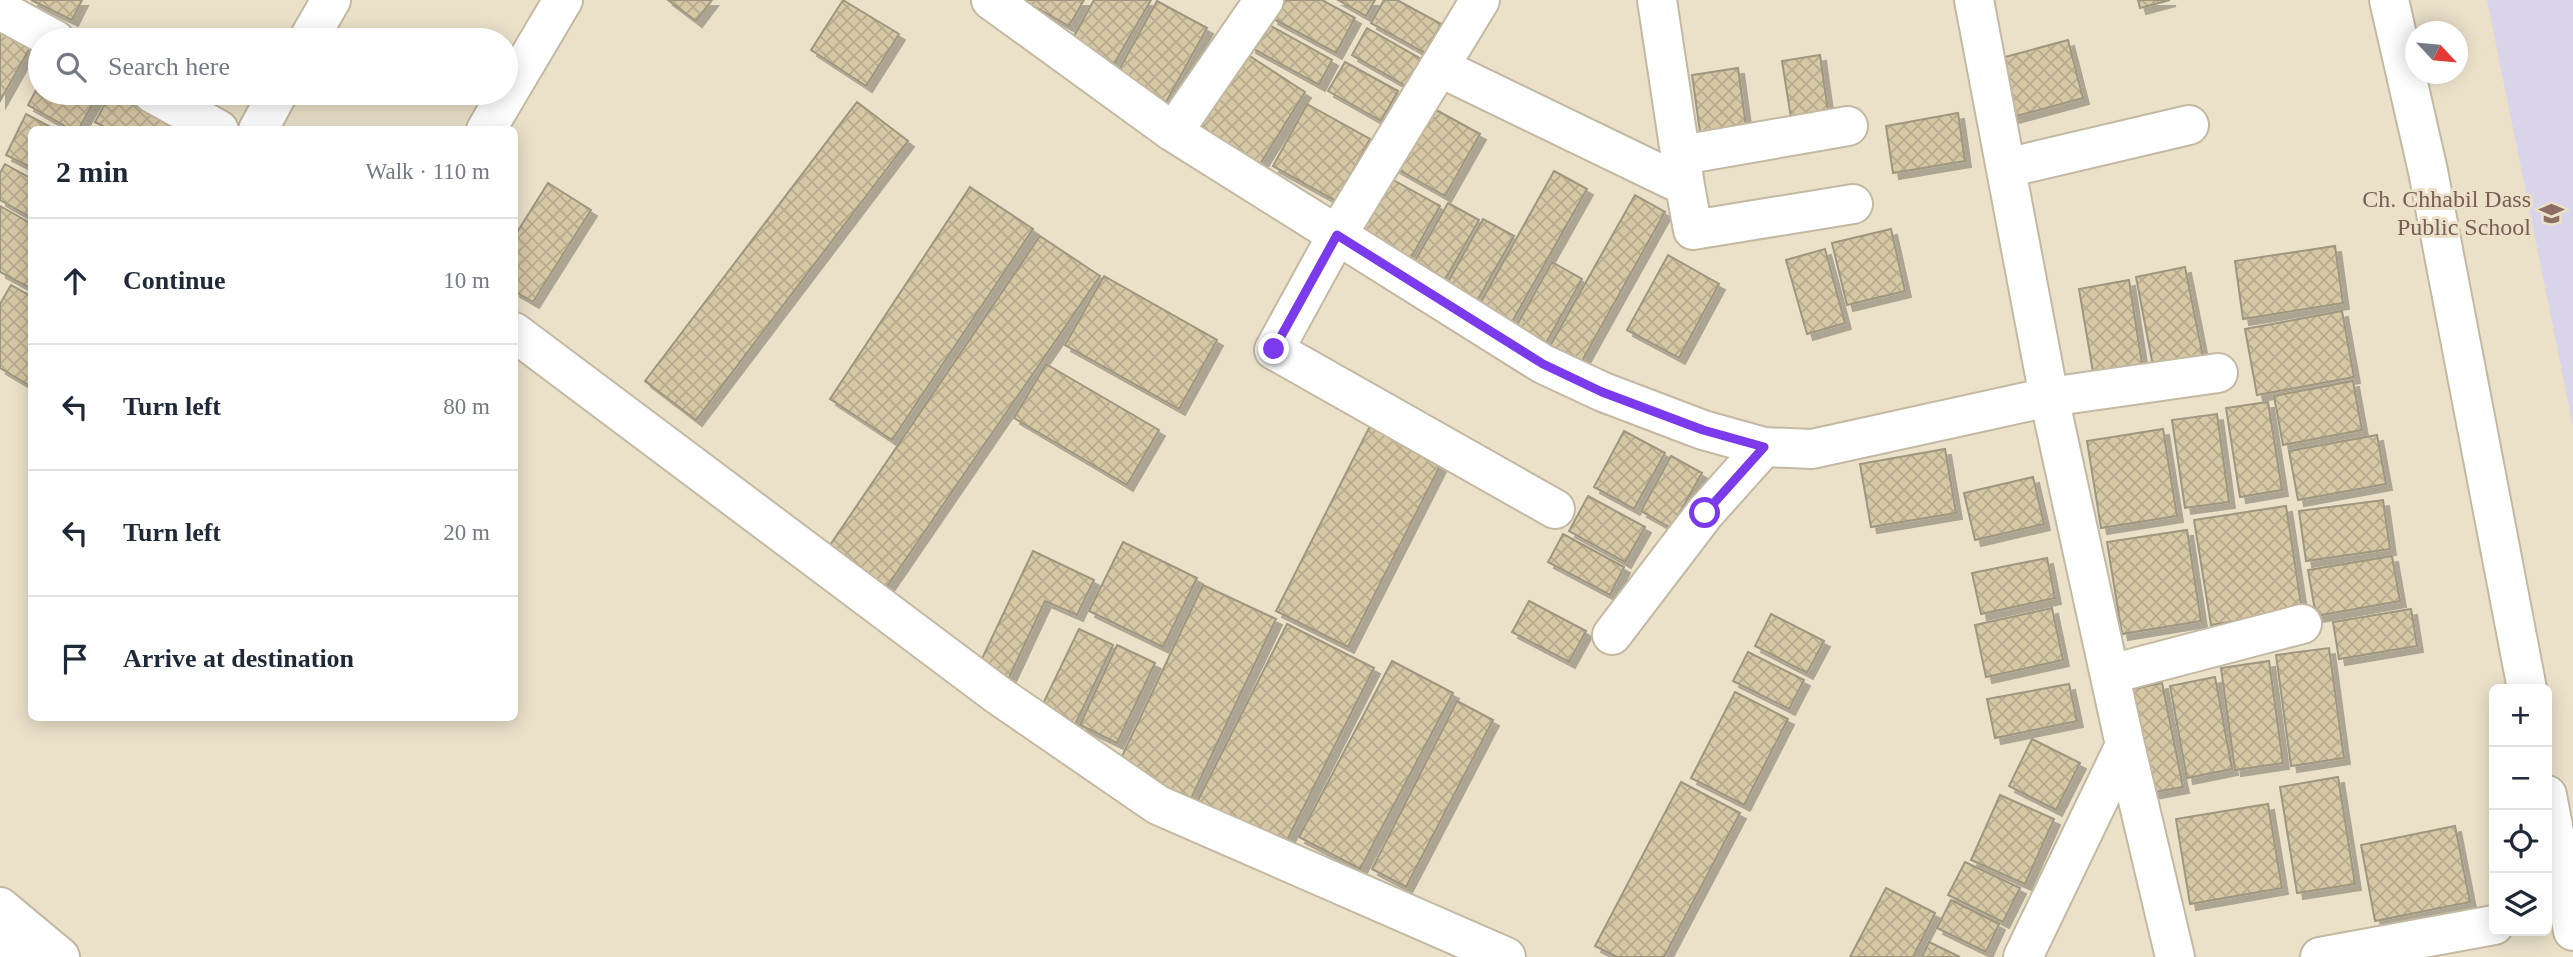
<!DOCTYPE html>
<html lang="en">
<head>
<meta charset="utf-8">
<style>
  body { margin:0; font-family:Georgia,serif; background:#f2f2f3; color:#1f2937 }
  .controls { position:absolute; right:21px; bottom:21px; display:grid; overflow:hidden; border-radius:10px; box-shadow:0 4px 18px #0003 }
  .controls button { width:63px; height:63px; display:grid; place-items:center; padding:0; border:0; border-bottom:2px solid #e0e1e3; background:#fff; color:#1f2937; font:35px sans-serif }
  .compass { position:absolute; left:2405px; top:21px; width:63px; height:63px; border-radius:50%; background:#fff; box-shadow:0 4px 18px #0003; rotate:116deg }
  .stop { position:absolute; width:21px; height:21px; margin:-16px; border:5px solid #7c3aed; border-radius:50%; background:#fff }
  .stop.end { background:#7c3aed; border-color:#fff; box-shadow:0 2px 7px #0008 }
  .list { margin:0; padding:0; list-style:none }
  h2 { display:flex; justify-content:space-between; align-items:center; height:91px; margin:0; padding:0 28px; font-size:30px }
  h2 small { font-size:23px; font-weight:400; color:#747a83 }
  .list li { display:grid; grid-template-columns:46px 1fr auto; gap:21px; align-items:center; box-sizing:border-box; height:126px; padding:0 28px; border-top:2px solid #e0e1e3 }
  .list b { display:block; font-size:26px; white-space:nowrap }
  .list em { font-size:23px; font-style:normal; color:#747a83 }
  .icon { flex:none; width:38px; height:38px; fill:none; stroke:currentColor; stroke-width:2; stroke-linecap:round; stroke-linejoin:round }
  .map { position:relative; flex:none; width:2573px; height:957px; overflow:hidden }
  .search { position:absolute; background:#fff; box-shadow:0 4px 18px #0003; left:28px; top:28px; width:490px; height:77px; display:flex; align-items:center; gap:18px; box-sizing:border-box; padding:0 24px; border-radius:38px; color:#747a83; font-size:26px }
  .panel { position:absolute; background:#fff; box-shadow:0 4px 18px #0003; left:28px; top:126px; width:490px; height:595px; border-radius:10px }
  .map>svg:first-child { display:block }
</style>
</head>
<body>
<div class="map">
<svg width="2573" height="957" viewBox="0 0 2573 957">
  <defs>
    <pattern id="building-cross-hatch" width="8" height="8" patternUnits="userSpaceOnUse" patternTransform="scale(1.75)"><rect width="8" height="8" fill="#d6c7a5"/><path d="M0 0l8 8M0 8l8-8" fill="none" stroke="#b7aa8d"/></pattern>
    <filter id="shadow"><feDropShadow dx="6" dy="6" stdDeviation="0" flood-color="#0004"/></filter>
  </defs>
  <rect width="100%" height="100%" fill="#ebe1c9"/>
  <path fill="#dad4ea" d="M 2487,0 L 2573,0 L 2573,426 Z"/>
  <path fill="url(#building-cross-hatch)" stroke="#9f967f" stroke-width="2" filter="url(#shadow)" d="M 31,0 L 82,0 L 72,20 Z
    M 668,0 L 712,0 L 696,21 Z
    M 843,0 L 899,34 L 866,86 L 811,50 Z
    M 1023,0 L 1084,0 L 1069,26 Z
    M 1094,0 L 1151,0 L 1111,69 L 1069,45 Z
    M 1282,0 L 1322,0 L 1355,18 L 1336,53 L 1272,18 Z
    M 1338,0 L 1375,0 L 1366,16 Z
    M 1384,0 L 1397,0 L 1441,24 L 1425,53 L 1371,23 Z
    M 2138,0 L 2170,0 L 2140,8 Z
    M 1157,1 L 1207,28 L 1164,106 L 1114,79 Z
    M 1264,22 L 1332,60 L 1319,85 L 1250,47 Z
    M 1367,28 L 1421,59 L 1406,86 L 1352,55 Z
    M 0,31 L 30,48 L 0,101 Z
    M 2068,40 L 2083,98 L 2009,118 L 1994,60 Z
    M 1245,53 L 1305,92 L 1257,169 L 1196,130 Z
    M 1820,55 L 1829,118 L 1792,124 L 1782,61 Z
    M 1345,62 L 1398,91 L 1381,121 L 1328,91 Z
    M 1738,68 L 1747,133 L 1701,139 L 1692,75 Z
    M 40,83 L 40,93 L 99,93 L 78,130 L 72,130 L 28,105 Z
    M 111,93 L 135,93 L 183,130 L 110,130 L 95,122 Z
    M 857,102 L 908,141 L 696,420 L 645,381 Z
    M 1307,104 L 1370,139 L 1336,201 L 1273,166 Z
    M 1427,105 L 1480,134 L 1445,196 L 1392,166 Z
    M 1958,113 L 1965,161 L 1893,173 L 1886,126 Z
    M 26,114 L 56,130 L 32,130 L 32,168 L 6,155 Z
    M 5,164 L 32,179 L 32,218 L 0,200 L 0,173 Z
    M 1554,171 L 1587,189 L 1508,329 L 1476,311 Z
    M 1386,176 L 1440,206 L 1404,270 L 1350,239 Z
    M 548,183 L 591,210 L 533,302 L 514,291 L 514,237 Z
    M 970,187 L 1033,229 L 892,440 L 830,399 Z
    M 1635,195 L 1665,212 L 1577,370 L 1546,353 Z
    M 1448,203 L 1479,220 L 1442,285 L 1411,268 Z
    M 0,206 L 32,224 L 32,289 L 0,272 Z
    M 1483,219 L 1514,236 L 1474,306 L 1444,289 Z
    M 1891,229 L 1905,291 L 1847,305 L 1832,243 Z
    M 1040,236 L 1100,276 L 884,591 L 826,551 Z
    M 2335,246 L 2343,303 L 2243,319 L 2235,261 Z
    M 1825,249 L 1845,323 L 1807,334 L 1786,260 Z
    M 1668,255 L 1719,284 L 1679,358 L 1627,330 Z
    M 1552,262 L 1582,279 L 1542,350 L 1512,334 Z
    M 2185,267 L 2203,357 L 2153,366 L 2136,277 Z
    M 1104,276 L 1217,340 L 1179,409 L 1065,345 Z
    M 2129,280 L 2142,364 L 2093,372 L 2079,289 Z
    M 11,285 L 32,297 L 32,387 L 0,368 L 0,304 Z
    M 2342,311 L 2354,377 L 2257,395 L 2245,329 Z
    M 1046,364 L 1159,430 L 1127,485 L 1014,418 Z
    M 2353,381 L 2362,430 L 2283,445 L 2274,396 Z
    M 2268,402 L 2282,490 L 2240,497 L 2226,408 Z
    M 2217,414 L 2229,502 L 2185,508 L 2172,420 Z
    M 1370,426 L 1442,462 L 1348,647 L 1276,611 Z
    M 2163,429 L 2177,516 L 2101,528 L 2087,441 Z
    M 1624,431 L 1665,453 L 1634,509 L 1594,487 Z
    M 2377,435 L 2386,484 L 2298,500 L 2289,451 Z
    M 1945,449 L 1956,513 L 1871,527 L 1860,464 Z
    M 1671,456 L 1702,473 L 1671,528 L 1641,511 Z
    M 2033,477 L 2044,524 L 1975,540 L 1964,493 Z
    M 1588,496 L 1645,527 L 1625,562 L 1569,531 Z
    M 2383,500 L 2390,549 L 2306,561 L 2299,511 Z
    M 2286,506 L 2302,610 L 2211,625 L 2194,520 Z
    M 2187,530 L 2201,621 L 2122,634 L 2107,542 Z
    M 1563,534 L 1624,567 L 1610,595 L 1548,562 Z
    M 1123,542 L 1197,578 L 1163,647 L 1089,611 Z
    M 1033,551 L 1094,580 L 1077,615 L 1045,601 L 1008,680 L 979,665 Z
    M 2392,556 L 2400,601 L 2316,616 L 2308,570 Z
    M 2047,558 L 2055,598 L 1981,614 L 1972,573 Z
    M 1203,585 L 1276,619 L 1187,807 L 1114,773 Z
    M 1529,601 L 1586,631 L 1569,662 L 1512,632 Z
    M 2052,608 L 2063,660 L 1986,677 L 1975,625 Z
    M 2411,609 L 2417,646 L 2339,659 L 2333,622 Z
    M 1771,614 L 1824,641 L 1807,673 L 1755,646 Z
    M 1287,624 L 1374,668 L 1282,850 L 1195,806 Z
    M 1079,629 L 1113,645 L 1073,729 L 1039,712 Z
    M 1117,645 L 1155,663 L 1117,743 L 1080,725 Z
    M 2329,648 L 2344,758 L 2291,766 L 2276,655 Z
    M 1748,652 L 1804,680 L 1789,709 L 1733,681 Z
    M 1392,661 L 1453,693 L 1360,869 L 1299,837 Z
    M 2269,661 L 2283,763 L 2235,770 L 2221,668 Z
    M 2215,677 L 2232,769 L 2187,778 L 2170,686 Z
    M 2162,683 L 2183,787 L 2150,793 L 2129,690 Z
    M 2069,684 L 2077,721 L 1995,738 L 1987,699 Z
    M 1735,692 L 1788,719 L 1744,805 L 1691,778 Z
    M 1457,701 L 1493,720 L 1406,887 L 1372,869 Z
    M 2032,739 L 2080,763 L 2056,810 L 2009,786 Z
    M 2338,777 L 2355,884 L 2297,893 L 2280,787 Z
    M 1681,782 L 1740,813 L 1664,957 L 1617,957 L 1595,946 Z
    M 2000,795 L 2054,819 L 2025,884 L 1971,860 Z
    M 2268,804 L 2282,888 L 2190,904 L 2176,819 Z
    M 2455,826 L 2470,902 L 2375,921 L 2361,845 Z
    M 1965,862 L 2020,888 L 2003,922 L 1948,895 Z
    M 1886,888 L 1935,913 L 1913,957 L 1850,957 Z
    M 1951,900 L 1999,924 L 1986,952 L 1937,928 Z
    M 1929,942 L 1960,957 L 1922,957 Z"/>
  <g fill="none" stroke-linecap="round" stroke-linejoin="round">
    <defs>
      <path id="street" d="M 991,0 L 1173,132 L 1543,364 L 1603,392 L 1703,430 L 1764,447 L 1812,449 L 2049,397 L 2218,373
        M 1480,0 L 1337,235 L 1274,350 L 1555,509
        M 1974,0 L 2049,397 L 2125,745 L 2175,957
        M 2389,0 L 2428,171 L 2527,689
        M 0,10 L 55,40
        M 308,40 L 331,0
        M 1439,67 L 1685,186 L 1657,0
        M 152,93 L 219,130
        M 258,130 L 278,93
        M 486,130 L 563,0
        M 1173,132 L 1264,0
        M 1682,155 L 1848,126
        M 2006,168 L 2189,125
        M 1685,186 L 1693,230 L 1853,204
        M 514,332 L 998,695 L 1158,805 L 1506,957
        M 1612,635 L 1705,513 L 1764,447
        M 2111,674 L 2302,624
        M 2547,795 L 2573,931
        M 2023,957 L 2125,745
        M 2320,957 L 2494,925"/>
      <path id="secondary" d="M 0,907 L 60,957
        M 0,948 L 11,957"/>
    </defs>
    <use href="#street" stroke="#c3b9a2" stroke-width="42"/>
    <use href="#secondary" stroke="#c3b9a2" stroke-width="42"/>
    <use href="#street" stroke="#fff" stroke-width="38"/>
    <use href="#secondary" stroke="#fff" stroke-width="38"/>
  </g>
  <g fill="none" stroke-linecap="round" stroke-linejoin="round">
    <path stroke="#7c3aed" stroke-width="9" d="M 1274,349 L 1337,235 L 1543,364 L 1602,392 L 1703,430 L 1764,447 L 1705,513"/>
  </g>
  <defs>
    <symbol id="school-bare" viewBox="-9 -9 18 18"><path d="M0-5L7-2L0 1L-7-2ZM-4 1L0 2.5L4 1V4Q0 6-4 4Z" fill="#8d6e63" stroke="#ebe1c9" stroke-width="2.5" paint-order="stroke"/></symbol>
  </defs>
  <g fill-rule="evenodd">
    <use href="#school-bare" x="2534" y="196" width="35" height="35"/>
  </g>
  <g text-anchor="middle" dominant-baseline="central" stroke-width="6" stroke-linejoin="round" paint-order="stroke">
    <g font-size="24" fill="#785e54" stroke="#ebe1c9" text-anchor="end">
      <text x="2531" y="199">Ch. Chhabil Dass<tspan x="2531" dy="28">Public School</tspan></text>
    </g>
  </g>
</svg>
<div class="controls">
<button>+</button>
<button>−</button>
<button><svg class="icon" aria-label="locate" viewBox="0 0 24 24"><circle cx="12" cy="12" r="6"/><path d="M12 2v4M12 18v4M2 12h4M18 12h4"/></svg></button>
<button><svg class="icon" aria-label="layers" viewBox="0 0 24 24"><path d="M12 4l9 5-9 5-9-5zM3 14l9 5 9-5"/></svg></button>
</div>
<svg class="compass" viewBox="-18 -18 36 36"><path d="M0-13l5 13h-10z" fill="#e53935"/><path d="M0 13l5-13h-10z" fill="#747a83"/></svg>
<div class="stop" style="left:1705px;top:513px"></div>
<div class="stop end" style="left:1274px;top:349px"></div>
<div class="search"><svg class="icon" aria-label="search" viewBox="0 0 24 24"><circle cx="10" cy="10" r="6"/><path d="M15 15l6 6"/></svg>Search here</div>
<section class="panel">
<h2>2 min<small>Walk · 110 m</small></h2>
<ul class="list">
<li><svg class="icon" aria-label="ahead" viewBox="0 0 24 24"><path d="M12 20V5M6 11l6-6 6 6"/></svg><div><b>Continue</b></div><em>10 m</em></li>
<li><svg class="icon" aria-label="left" viewBox="0 0 24 24"><path d="M17 20v-9H6M10 6l-5 5 5 5"/></svg><div><b>Turn left</b></div><em>80 m</em></li>
<li><svg class="icon" aria-label="left" viewBox="0 0 24 24"><path d="M17 20v-9H6M10 6l-5 5 5 5"/></svg><div><b>Turn left</b></div><em>20 m</em></li>
<li><svg class="icon" aria-label="arrive" viewBox="0 0 24 24"><path d="M6 21V4h12l-3 4 3 4H6"/></svg><div><b>Arrive at destination</b></div></li>
</ul>
</section>
</div>
</body>
</html>
